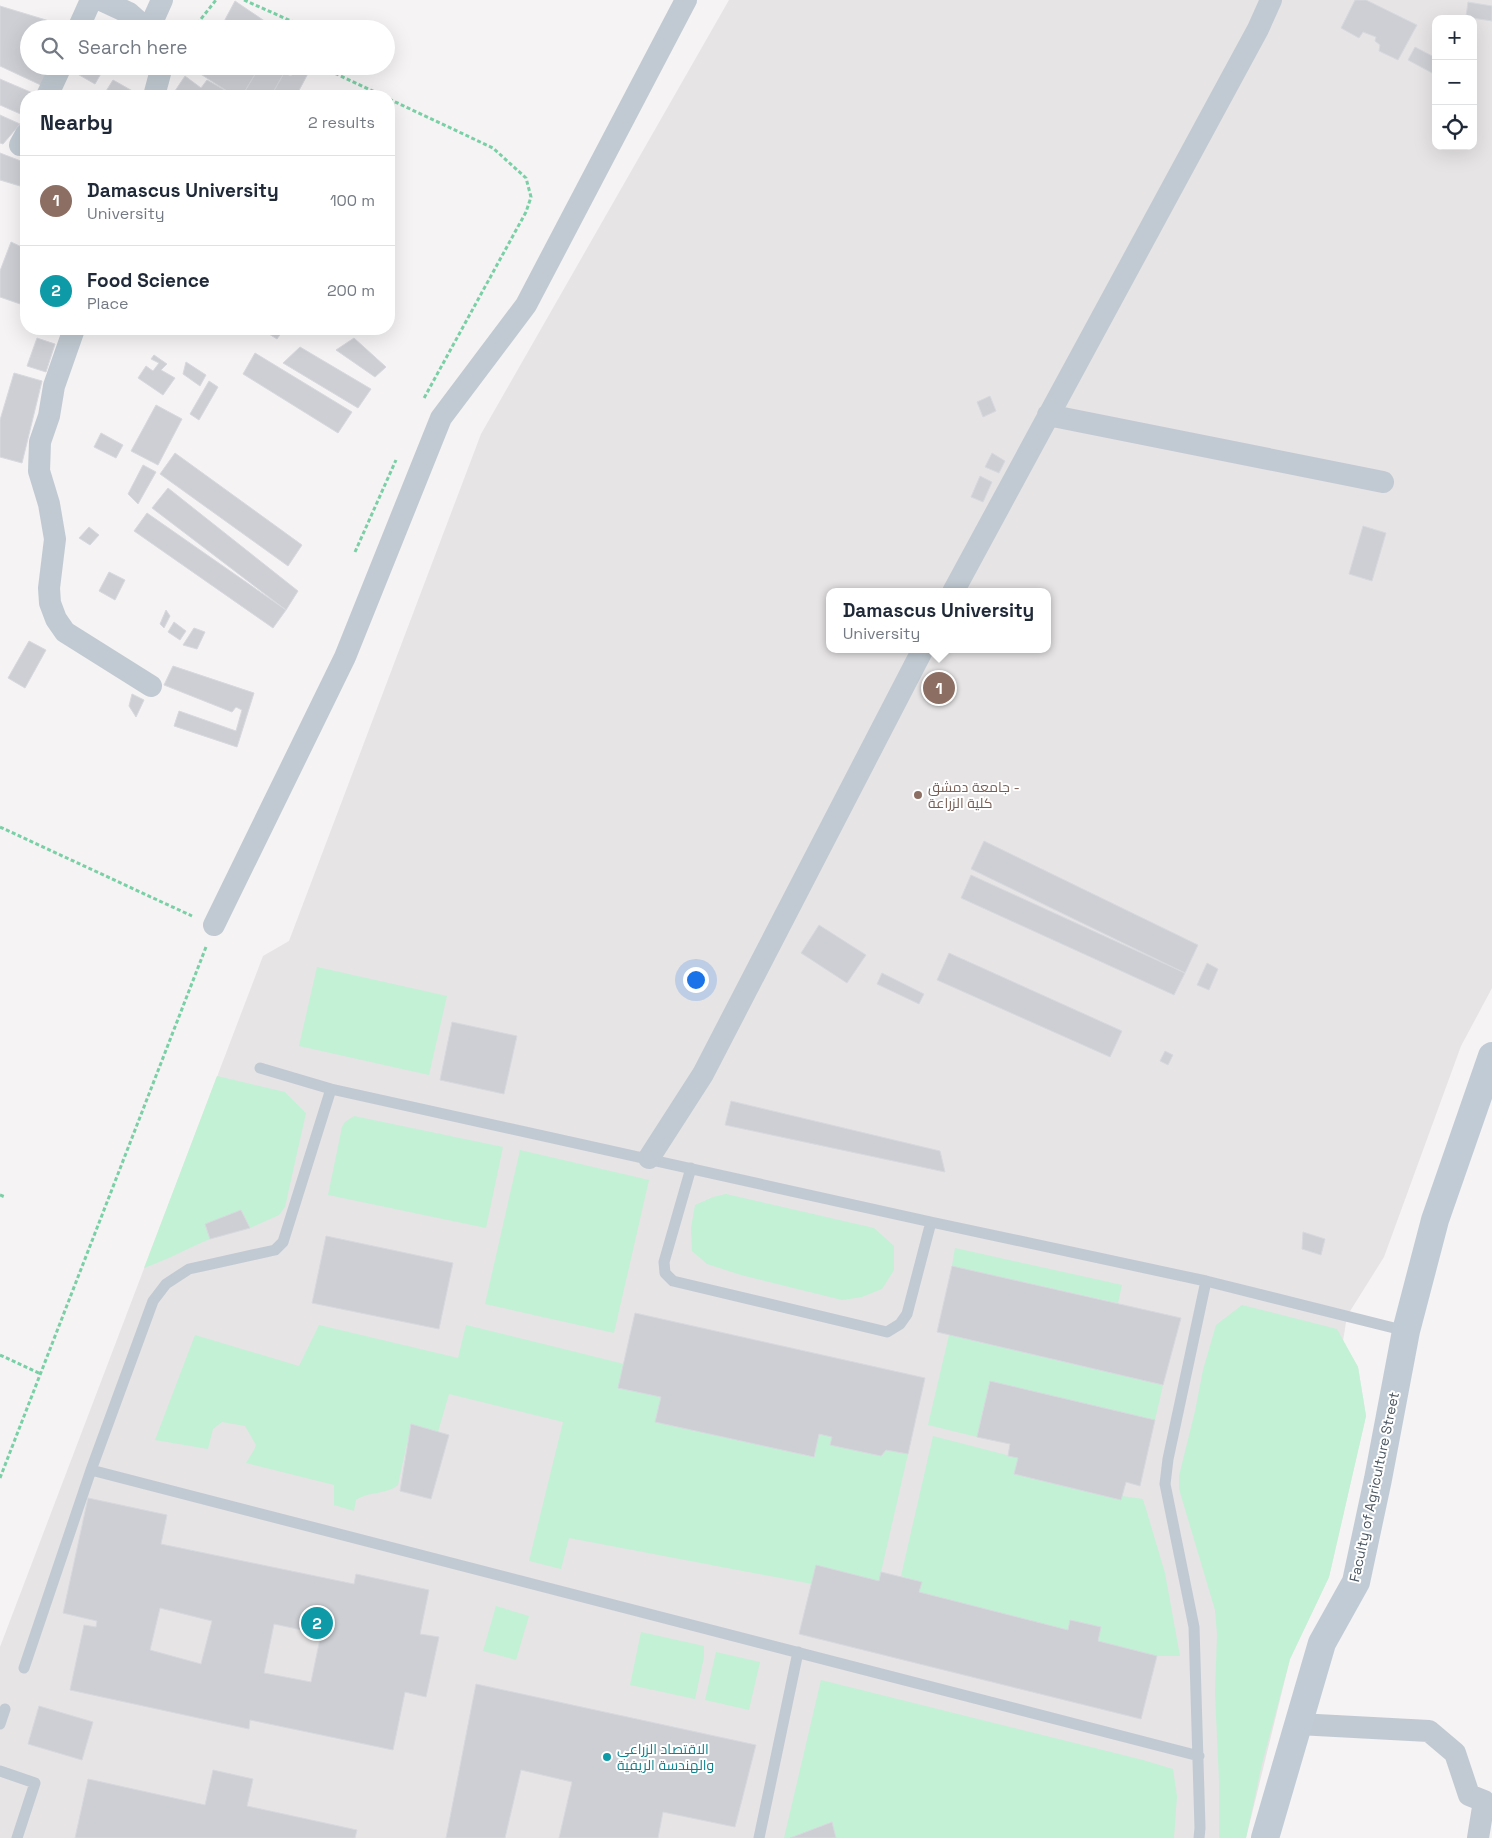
<!DOCTYPE html>
<html lang="en">
<head>
<meta charset="utf-8">
<style>
  body { margin:0; font-family:"Space Grotesk",Cairo,sans-serif; background:#f6f6f7; color:#1f2937 }
  .controls { position:absolute; right:15px; top:15px; display:grid; overflow:hidden; border-radius:10px; box-shadow:0 5px 20px #0002 }
  .controls button { width:45px; height:45px; display:grid; place-items:center; padding:0; border:0; border-bottom:1px solid #e0e1e3; background:#fff; color:#1f2937; font:25px sans-serif }
  .you { position:absolute; left:695px; top:979px; width:18px; height:18px; margin:-12px; border:4px solid #fff; border-radius:50%; background:#1a73e8; box-shadow:0 0 0 8px #1a73e833 }
  .badge { display:grid; place-items:center; width:32px; height:32px; border-radius:50%; background:#1a73e8; color:#fff; font-size:16px; font-weight:700 }
  .pin { position:absolute; translate:-50% -50%; border:2px solid #fff; box-shadow:0 1px 5px #0006 }
  .popup { position:absolute; left:826px; top:588px; width:225px; height:65px; box-sizing:border-box; display:grid; place-content:center; border-radius:10px; background:#fff; filter:drop-shadow(0 1px 4px #0005); font-size:16px; white-space:nowrap; color:#747a83 }
  .popup b { font-size:19px; color:#1f2937 }
  .popup::after { content:''; position:absolute; left:50%; top:100%; margin-left:-10px; border:10px solid transparent; border-top-color:#fff }
  .list { margin:0; padding:0; list-style:none }
  h2 { display:flex; justify-content:space-between; align-items:center; height:65px; margin:0; padding:0 20px; font-size:21px }
  h2 small { font-size:16px; font-weight:400; color:#747a83 }
  .list li { display:grid; grid-template-columns:32px 1fr auto; gap:15px; align-items:center; box-sizing:border-box; height:90px; padding:0 20px; border-top:1px solid #e0e1e3 }
  .list b { display:block; font-size:19px; white-space:nowrap }
  .list p { margin:0; font-size:16px; white-space:nowrap; color:#747a83 }
  .list em { font-size:16px; font-style:normal; color:#747a83 }
  .icon { flex:none; width:28px; height:28px; fill:none; stroke:currentColor; stroke-width:2; stroke-linecap:round; stroke-linejoin:round }
  .map { position:relative; flex:none; width:1492px; height:1838px; overflow:hidden }
  .search { position:absolute; background:#fff; box-shadow:0 5px 20px #0002; left:20px; top:20px; width:375px; height:55px; display:flex; align-items:center; gap:12px; box-sizing:border-box; padding:0 18px; border-radius:28px; color:#747a83; font-size:19px }
  .panel { position:absolute; background:#fff; box-shadow:0 5px 20px #0002; left:20px; top:90px; width:375px; height:245px; border-radius:20px }
  .map>svg:first-child { display:block }
</style>
</head>
<body>
<div class="map">
<svg width="1492" height="1838" viewBox="0 0 1492 1838">
  <rect width="100%" height="100%" fill="#f5f3f3"/>
  <path fill="#e6e4e5" fill-rule="evenodd" d="M 729,0 L 1492,0 L 1492,988 L 1461,1046 L 1384,1257 L 1347,1316 L 1343,1341 L 1358,1367 L 1366,1416 L 1329,1577 L 1290,1659 L 1246,1838 L 0,1838 L 0,1647 L 263,956 L 289,941 L 481,434 ZM 1436,19 L 1473,19 L 1473,146 L 1436,146 ZM 830,592 L 1048,592 L 1048,649 L 830,649 Z"/>
  <path fill="#c3f1d5" d="M 317,967 L 447,996 L 429,1075 L 299,1046 Z
    M 217,1076 L 285,1092 L 306,1113 L 285,1207 L 279,1215 L 250,1228 L 241,1210 L 205,1224 L 210,1239 C 188,1248 167,1260 144,1268 Z
    M 354,1116 L 503,1147 L 486,1228 L 328,1195 L 342,1127 L 345,1122 Z
    M 520,1150 L 649,1180 L 614,1333 L 485,1304 Z
    M 726,1194 L 874,1228 L 894,1246 L 894,1270 L 882,1289 L 862,1297 L 842,1300 L 741,1275 L 707,1264 L 692,1251 L 691,1228 L 695,1205 L 713,1197 Z
    M 955,1248 L 1122,1285 L 1118,1303 L 952,1266 Z
    M 1242,1305 L 1337,1329 L 1358,1367 L 1366,1416 L 1329,1577 L 1290,1659 L 1262,1764 L 1246,1838 L 1219,1838 L 1219,1781 L 1215,1693 L 1217,1634 L 1215,1610 L 1179,1489 L 1179,1476 L 1195,1411 L 1203,1370 L 1216,1325 Z
    M 319,1325 L 458,1358 L 466,1325 L 624,1364 L 619,1388 L 661,1397 L 655,1422 L 814,1457 L 819,1434 L 832,1437 L 830,1445 L 881,1456 L 886,1450 L 908,1454 L 879,1581 L 812,1584 L 569,1538 L 561,1569 L 529,1561 L 563,1422 L 449,1394 L 438,1432 L 411,1425 L 398,1485 C 386,1495 369,1491 356,1500 L 354,1511 L 334,1505 L 334,1485 L 246,1463 L 254,1450 L 256,1445 L 245,1426 L 222,1422 L 213,1429 L 208,1449 L 155,1440 L 195,1335 L 299,1366 Z
    M 949,1335 L 1163,1385 L 1155,1420 L 990,1381 L 977,1437 L 928,1425 Z
    M 933,1436 L 1018,1458 L 1014,1474 L 1121,1500 L 1122,1496 L 1143,1499 L 1165,1573 L 1180,1656 L 1157,1656 L 1098,1641 L 1101,1627 L 1071,1620 L 1068,1630 L 919,1592 L 921,1582 L 901,1576 Z
    M 496,1606 L 529,1616 L 516,1660 L 483,1651 Z
    M 641,1632 L 704,1646 L 704,1657 L 695,1699 L 630,1685 Z
    M 716,1652 L 760,1662 L 749,1710 L 705,1700 Z
    M 821,1680 L 1143,1760 L 1173,1769 L 1177,1796 L 1174,1838 L 836,1838 L 831,1822 L 790,1838 L 784,1838 Z"/>
  <path fill="#cdcfd5" stroke="#d7d9de" fill-rule="evenodd" d="M 1355,0 L 1366,0 L 1417,25 L 1398,60 L 1379,51 L 1380,45 L 1375,41 L 1376,37 L 1363,32 L 1359,38 L 1341,28 Z
    M 235,1 L 266,22 L 264,29 L 220,29 Z
    M 1468,2 L 1492,6 L 1492,21 L 1466,17 Z
    M 0,6 L 69,27 L 68,29 L 29,29 L 29,66 L 53,66 L 45,87 L 0,66 Z
    M 1415,47 L 1436,58 L 1434,74 L 1408,60 Z
    M 69,66 L 98,66 L 103,70 L 95,84 L 67,68 Z
    M 188,66 L 260,66 L 242,96 L 235,96 Z
    M 260,66 L 277,66 L 284,73 L 271,96 L 242,96 Z
    M 295,66 L 312,66 L 296,96 L 271,96 L 284,73 L 291,76 Z
    M 185,76 L 201,88 L 207,80 L 235,96 L 176,96 L 173,94 Z
    M 0,79 L 35,94 L 34,96 L 26,96 L 25,116 L 0,105 Z
    M 113,80 L 136,93 L 135,96 L 103,96 Z
    M 0,115 L 20,124 L 3,144 L 0,143 Z
    M 0,153 L 26,163 L 20,186 L 0,180 Z
    M 26,168 L 26,190 L 20,186 Z
    M 11,242 L 26,249 L 26,306 L 0,297 L 0,271 Z
    M 261,329 L 284,329 L 277,339 Z
    M 37,338 L 55,344 L 46,372 L 27,366 Z
    M 354,338 L 386,367 L 375,377 L 336,350 Z
    M 300,347 L 371,389 L 358,408 L 283,363 Z
    M 255,353 L 352,412 L 338,433 L 243,374 Z
    M 154,355 L 167,364 L 161,370 L 175,378 L 163,395 L 138,378 L 146,366 L 153,371 L 159,363 L 151,359 Z
    M 186,362 L 206,375 L 200,386 L 183,374 Z
    M 14,373 L 42,381 L 22,463 L 0,457 L 0,420 Z
    M 209,381 L 218,387 L 199,420 L 190,414 Z
    M 990,396 L 996,411 L 983,417 L 977,402 Z
    M 156,405 L 182,419 L 158,465 L 131,451 Z
    M 101,433 L 123,445 L 116,458 L 94,447 Z
    M 175,453 L 302,545 L 288,566 L 160,474 Z
    M 992,453 L 1005,461 L 999,473 L 985,467 Z
    M 143,465 L 156,472 L 138,504 L 128,494 Z
    M 980,476 L 992,482 L 983,502 L 971,497 Z
    M 168,488 L 298,591 L 286,610 L 152,508 Z
    M 147,513 L 286,610 L 273,628 L 134,531 Z
    M 1363,526 L 1386,533 L 1372,581 L 1349,574 Z
    M 89,527 L 99,535 L 90,545 L 79,538 Z
    M 109,572 L 125,580 L 115,600 L 99,591 Z
    M 166,610 L 170,616 L 164,628 L 160,624 Z
    M 174,622 L 186,631 L 180,640 L 168,632 Z
    M 194,628 L 205,632 L 197,649 L 183,645 Z
    M 29,641 L 46,650 L 25,688 L 8,678 Z
    M 173,666 L 254,693 L 237,747 L 174,726 L 179,711 L 236,731 L 242,710 L 236,707 L 232,712 L 164,685 Z
    M 132,694 L 144,700 L 136,717 L 129,706 Z
    M 984,841 L 1198,945 L 1185,973 L 971,869 Z
    M 971,875 L 1185,973 L 1174,995 L 961,898 Z
    M 819,925 L 866,955 L 847,983 L 801,953 Z
    M 949,953 L 1122,1031 L 1110,1057 L 937,980 Z
    M 1207,963 L 1218,969 L 1209,990 L 1197,985 Z
    M 882,973 L 924,994 L 919,1004 L 877,984 Z
    M 452,1022 L 517,1036 L 504,1094 L 440,1080 Z
    M 1165,1051 L 1173,1055 L 1168,1065 L 1160,1061 Z
    M 731,1101 L 940,1151 L 945,1172 L 725,1125 Z
    M 241,1210 L 250,1228 L 210,1239 L 205,1224 Z
    M 1303,1232 L 1325,1239 L 1321,1255 L 1302,1249 Z
    M 326,1236 L 453,1263 L 439,1329 L 312,1303 Z
    M 952,1266 L 1181,1318 L 1163,1385 L 937,1332 Z
    M 635,1313 L 925,1378 L 908,1454 L 886,1450 L 881,1456 L 830,1445 L 832,1437 L 819,1434 L 814,1457 L 655,1422 L 661,1397 L 618,1388 Z
    M 990,1381 L 1155,1420 L 1140,1486 L 1126,1482 L 1121,1500 L 1014,1474 L 1018,1458 L 1008,1456 L 1010,1444 L 977,1437 Z
    M 411,1424 L 449,1435 L 431,1499 L 400,1491 Z
    M 88,1498 L 167,1515 L 161,1544 L 354,1584 L 356,1574 L 429,1590 L 420,1634 L 439,1637 L 426,1697 L 405,1692 L 393,1750 L 250,1720 L 249,1729 L 70,1690 L 84,1625 L 96,1627 L 97,1621 L 63,1613 ZM 160,1608 L 212,1621 L 201,1664 L 150,1650 ZM 274,1624 L 321,1634 L 311,1682 L 264,1673 Z
    M 816,1565 L 879,1581 L 881,1572 L 922,1582 L 919,1592 L 1068,1630 L 1070,1620 L 1101,1627 L 1098,1641 L 1157,1656 L 1141,1719 L 799,1634 Z
    M 476,1684 L 756,1745 L 735,1827 L 663,1812 L 658,1838 L 559,1838 L 572,1782 L 521,1770 L 505,1838 L 446,1838 Z
    M 39,1706 L 93,1722 L 82,1760 L 28,1744 Z
    M 213,1770 L 253,1779 L 247,1806 L 357,1830 L 355,1838 L 75,1838 L 88,1779 L 205,1805 Z
    M 832,1822 L 836,1838 L 790,1838 Z"/>
  <g fill="none" stroke-linecap="round" stroke-linejoin="round">
    <path stroke="#7ad0a6" stroke-width="3" stroke-dasharray="4 2.5" stroke-linecap="butt" d="M 244,0 L 309,29
      M 193,29 L 216,0
      M 326,66 L 326,69 L 383,96
      M 389,99 L 493,148 L 526,178 L 531,197 L 526,212 L 423,400
      M 355,552 L 396,460
      M 0,827 L 192,916
      M 0,1195 L 5,1197
      M 0,1355 L 41,1374
      M 0,1478 L 206,947"/>
    <path stroke="#c1cad2" stroke-width="11" d="M 260,1068 L 331,1089
      M 691,1168 L 664,1262 L 665,1273 L 673,1281 L 887,1332 L 900,1324 L 907,1314 L 931,1222
      M 91,1470 L 1199,1756
      M 24,1668 L 91,1470 L 153,1301 L 166,1284 L 189,1269 L 275,1250 L 283,1242 L 331,1089 L 931,1222 L 1206,1281 L 1406,1331
      M 0,1724 L 5,1709
      M 0,1771 L 35,1783 L 17,1838
      M 759,1838 L 798,1652
      M 1199,1838 L 1200,1828 L 1194,1627 L 1165,1484 L 1168,1459 L 1206,1281"/>
    <path stroke="#c1cad2" stroke-width="22" d="M 101,0 L 129,13 L 147,29
      M 78,29 L 91,0
      M 149,29 L 162,0
      M 47,96 L 61,66
      M 154,96 L 162,66
      M 20,145 L 26,134
      M 74,329 L 54,386 L 49,416 L 40,442 L 39,471 L 49,504 L 55,539 L 49,588 L 50,603 L 56,619 L 65,632 L 151,686
      M 1048,415 L 1383,482
      M 953,592 L 1258,29 L 1271,0
      M 214,925 L 345,657 L 441,418 L 526,305 L 686,0
      M 649,1158 L 703,1074 L 923,649
      M 1298,1724 L 1429,1731 L 1455,1753 L 1469,1795 L 1484,1801 L 1478,1838"/>
    <path stroke="#c1cbd6" stroke-width="28" d="M 1265,1838 L 1322,1643 L 1356,1582 L 1378,1479 L 1406,1331 L 1435,1220 L 1492,1056"/>
  </g>
  <circle fill="#8d6e63" stroke="#fff" stroke-width="2" cx="918" cy="795" r="5"/>
  <circle fill="#0f9aa8" stroke="#fff" stroke-width="2" cx="607" cy="1757" r="5"/>
  <g text-anchor="middle" dominant-baseline="central" stroke-width="4" stroke-linejoin="round" paint-order="stroke">
    <g font-size="14" fill="#785e54" stroke="#fff" text-anchor="start">
      <text x="928" y="787">جامعة دمشق -<tspan x="928" dy="16">كلية الزراعة</tspan></text>
    </g>
    <g font-size="14" fill="#4a5661" stroke="#fff">
      <text transform="translate(1374 1487) rotate(-78)">Faculty of Agriculture Street</text>
    </g>
    <g font-size="14" fill="#0d838f" stroke="#fff" text-anchor="start">
      <text x="617" y="1749">الاقتصاد الزراعي<tspan x="617" dy="16">والهندسة الريفية</tspan></text>
    </g>
  </g>
</svg>
<div class="controls">
<button>+</button>
<button>−</button>
<button><svg class="icon" aria-label="locate" viewBox="0 0 24 24"><circle cx="12" cy="12" r="6"/><path d="M12 2v4M12 18v4M2 12h4M18 12h4"/></svg></button>
</div>
<div class="you"></div>
<div class="pin badge" style="left:939px;top:688px;background:#8d6e63">1</div>
<div class="popup"><b>Damascus University</b>University</div>
<div class="pin badge" style="left:317px;top:1623px;background:#0f9aa8">2</div>
<div class="search"><svg class="icon" aria-label="search" viewBox="0 0 24 24"><circle cx="10" cy="10" r="6"/><path d="M15 15l6 6"/></svg>Search here</div>
<section class="panel">
<h2>Nearby<small>2 results</small></h2>
<ul class="list">
<li><span class="badge" style="background:#8d6e63">1</span><div><b>Damascus University</b><p>University</p></div><em>100 m</em></li>
<li><span class="badge" style="background:#0f9aa8">2</span><div><b>Food Science</b><p>Place</p></div><em>200 m</em></li>
</ul>
</section>
</div>
</body>
</html>
